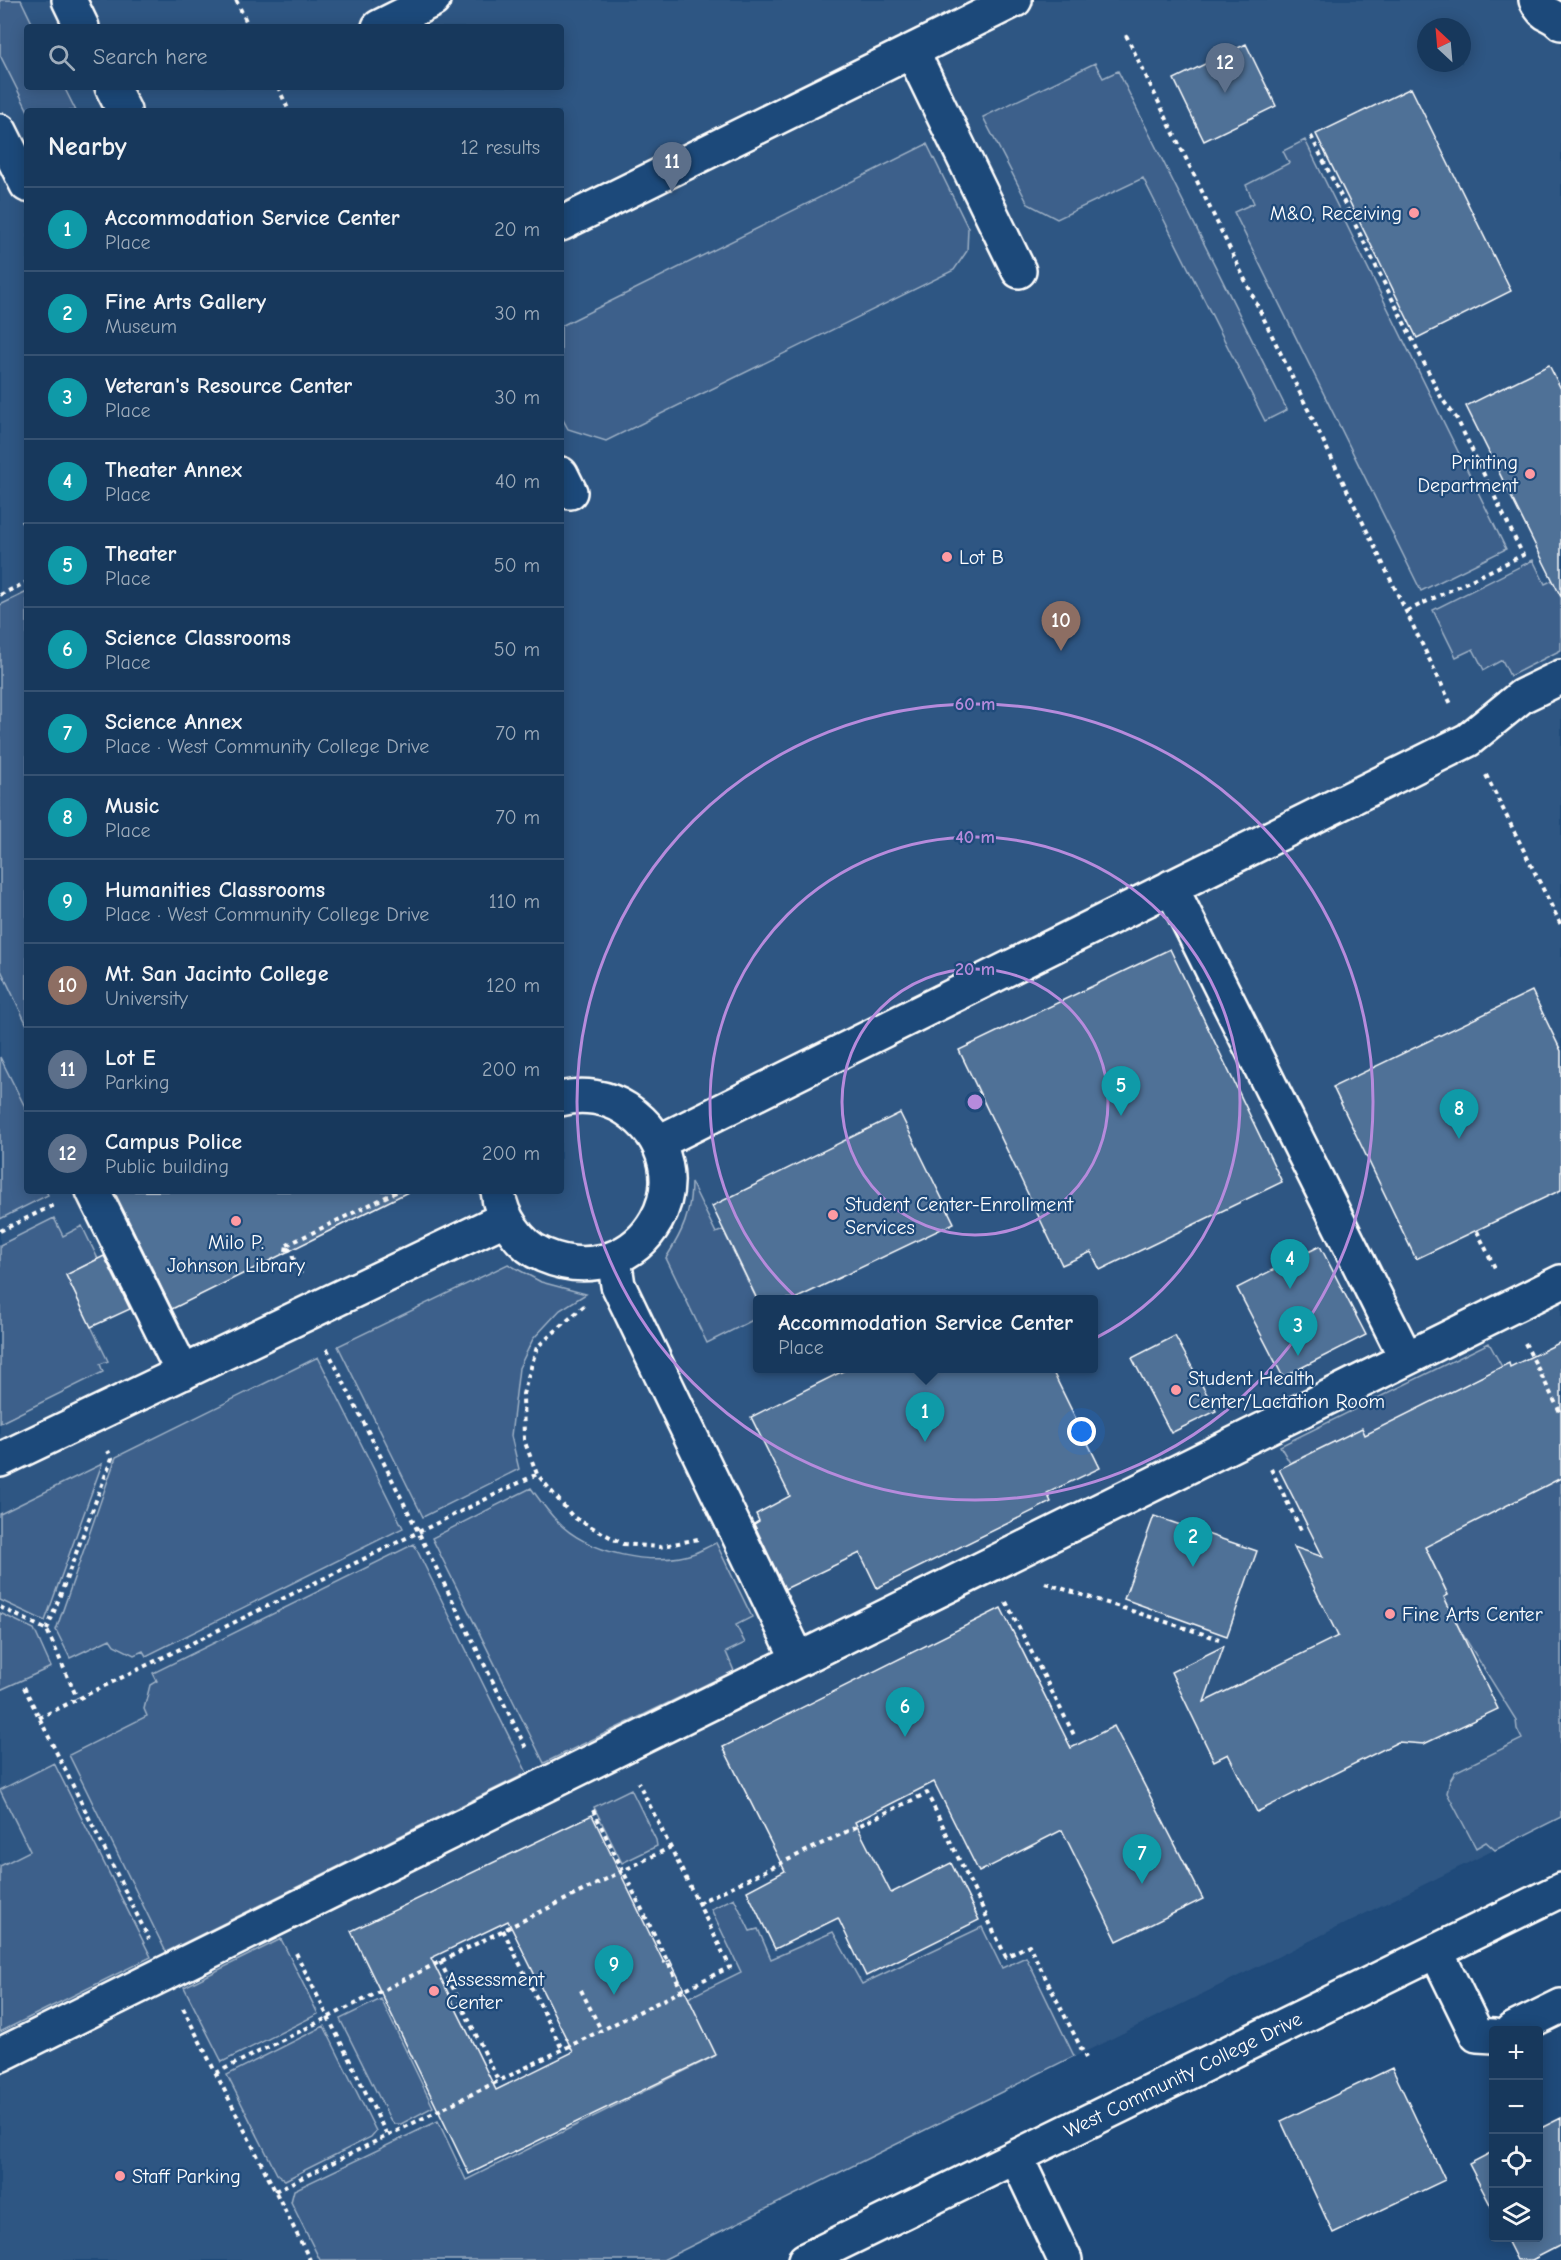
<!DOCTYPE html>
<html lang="en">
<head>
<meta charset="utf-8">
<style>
  body { margin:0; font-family:"Comic Neue",sans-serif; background:#203f62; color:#f1f3f6 }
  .controls { position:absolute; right:18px; bottom:18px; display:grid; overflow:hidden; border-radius:6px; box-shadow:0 3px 15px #0003 }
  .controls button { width:54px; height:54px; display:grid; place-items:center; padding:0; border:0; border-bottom:2px solid #365272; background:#17385c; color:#f1f3f6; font:30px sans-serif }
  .compass { position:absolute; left:1417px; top:18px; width:54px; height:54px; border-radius:50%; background:#17385c; box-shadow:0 3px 15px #0003; rotate:334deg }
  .you { position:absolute; left:1082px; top:1432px; width:21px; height:21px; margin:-15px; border:4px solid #fff; border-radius:50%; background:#1a73e8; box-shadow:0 0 0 9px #1a73e833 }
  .badge { display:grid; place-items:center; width:39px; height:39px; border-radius:50%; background:#e797bd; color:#fff; font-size:20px; font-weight:700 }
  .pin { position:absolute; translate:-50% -50px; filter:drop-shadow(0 2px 3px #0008) }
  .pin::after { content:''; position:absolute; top:32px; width:21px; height:18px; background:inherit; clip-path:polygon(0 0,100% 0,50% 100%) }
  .popup { position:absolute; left:753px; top:1295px; width:345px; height:78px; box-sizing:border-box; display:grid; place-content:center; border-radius:6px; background:#17385c; filter:drop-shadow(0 2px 4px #0005); font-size:20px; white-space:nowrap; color:#9eacbb }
  .popup b { font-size:22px; color:#f1f3f6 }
  .popup::after { content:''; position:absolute; left:50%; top:100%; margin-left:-12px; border:12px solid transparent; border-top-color:#17385c }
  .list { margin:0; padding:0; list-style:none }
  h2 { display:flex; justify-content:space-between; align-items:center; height:78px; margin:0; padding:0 24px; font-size:26px }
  h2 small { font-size:20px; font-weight:400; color:#9eacbb }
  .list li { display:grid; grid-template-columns:39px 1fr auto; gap:18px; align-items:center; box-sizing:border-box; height:84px; padding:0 24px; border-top:2px solid #365272 }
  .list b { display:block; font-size:22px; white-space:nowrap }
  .list p { margin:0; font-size:20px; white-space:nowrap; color:#9eacbb }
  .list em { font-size:20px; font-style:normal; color:#9eacbb }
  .icon { flex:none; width:33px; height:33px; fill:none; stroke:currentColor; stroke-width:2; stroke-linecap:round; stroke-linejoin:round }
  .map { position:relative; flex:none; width:1561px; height:2260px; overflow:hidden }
  .search { position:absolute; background:#17385c; box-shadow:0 3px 15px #0003; left:24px; top:24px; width:540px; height:66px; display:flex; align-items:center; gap:15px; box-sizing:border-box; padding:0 21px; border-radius:6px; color:#9eacbb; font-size:22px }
  .panel { position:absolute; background:#17385c; box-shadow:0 3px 15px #0003; left:24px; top:108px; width:540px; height:1086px; border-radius:6px }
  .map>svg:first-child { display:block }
</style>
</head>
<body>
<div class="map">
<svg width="1561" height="2260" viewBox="0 0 1561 2260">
  <rect width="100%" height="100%" fill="#1f4a7a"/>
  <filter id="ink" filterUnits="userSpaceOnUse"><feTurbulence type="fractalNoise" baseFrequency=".0167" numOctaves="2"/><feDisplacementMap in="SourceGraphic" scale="12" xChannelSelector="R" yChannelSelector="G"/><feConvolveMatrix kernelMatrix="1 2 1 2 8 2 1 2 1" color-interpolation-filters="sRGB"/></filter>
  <g filter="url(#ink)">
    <path fill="#2e5683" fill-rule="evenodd" d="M 0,0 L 1561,0 L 1561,1817 L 663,2260 L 0,2260 ZM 27,27 L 561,27 L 561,87 L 27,87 ZM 1426,27 L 1462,27 L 1462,63 L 1426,63 ZM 27,111 L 561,111 L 561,1191 L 27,1191 ZM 757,1300 L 1093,1300 L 1093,1368 L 757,1368 Z"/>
    <path fill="#3c618b" stroke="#9eb0c5" stroke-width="1.5" d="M 0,0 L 21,0 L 34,27 L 27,27 L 27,87 L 64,87 L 76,111 L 28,111 L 0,55 Z
      M 1095,63 L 1103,78 L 1118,71 L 1287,410 L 1265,421 L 1143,178 L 1057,219 L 1028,204 L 983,117 Z
      M 1305,140 L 1506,549 L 1421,591 L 1234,212 L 1254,203 L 1246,185 L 1289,163 L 1283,151 Z
      M 927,144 L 968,228 L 967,251 L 954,270 L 606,441 L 568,429 L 561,416 L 561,326 Z
      M 1533,560 L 1545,584 L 1555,579 L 1561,590 L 1561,650 L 1510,676 L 1502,660 L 1484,670 L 1473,649 L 1456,657 L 1433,610 Z
      M 27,592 L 27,1025 L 0,968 L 0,605 Z
      M 0,1057 L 27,1111 L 27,1191 L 46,1191 L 48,1195 L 0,1219 Z
      M 691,1182 L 716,1233 L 723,1230 L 757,1300 L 757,1318 L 707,1343 L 666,1258 C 683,1231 691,1214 691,1182 Z
      M 54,1218 L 63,1236 L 82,1226 L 98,1259 L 66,1275 L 108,1361 L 100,1364 L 103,1372 L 0,1423 L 0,1245 Z
      M 508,1264 L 541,1282 L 586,1294 L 560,1310 L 533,1339 L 519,1368 L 511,1436 L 519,1469 L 423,1517 L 338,1346 Z
      M 1489,1343 L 1502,1367 L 1424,1406 L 1561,1478 L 1561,1817 L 1495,1850 L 1486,1842 L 1476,1848 L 1447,1793 L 1450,1780 L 1455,1772 L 1522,1739 L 1517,1729 L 1516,1720 L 1460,1630 L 1444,1597 L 1448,1595 L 1410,1515 L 1405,1516 L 1362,1429 L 1290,1463 L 1280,1446 Z
      M 318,1357 L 403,1528 L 146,1656 L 143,1651 L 134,1655 L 114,1645 L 110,1639 L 70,1658 L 56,1630 L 116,1457 Z
      M 102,1464 L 45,1621 L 0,1600 L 0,1514 Z
      M 531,1488 C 539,1499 547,1511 557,1521 C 586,1553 654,1568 695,1553 C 702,1550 709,1546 716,1543 L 752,1617 L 736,1625 L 745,1643 L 726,1652 L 734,1671 L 544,1763 L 432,1538 Z
      M 414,1544 L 527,1773 L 166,1952 L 69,1755 L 147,1716 L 144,1709 L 150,1685 L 157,1681 L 153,1673 Z
      M 0,1613 L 34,1629 L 51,1667 L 0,1690 Z
      M 54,1763 L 151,1957 L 0,2032 L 0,1866 L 30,1851 L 0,1790 Z
      M 631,1789 L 656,1840 L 657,1846 L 622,1863 L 594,1807 Z
      M 734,1898 L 750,1931 L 758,1929 L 771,1959 L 833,1932 L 862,1984 L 982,1927 L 1002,1968 L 1026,1957 L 1074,2056 L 663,2260 L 320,2260 L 291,2202 L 294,2190 L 438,2121 L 466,2180 L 715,2056 L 688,1998 L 741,1972 L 711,1909 Z
      M 281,1939 L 318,2014 L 222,2062 L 184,1987 Z
      M 381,1999 L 433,2107 L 401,2124 L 394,2124 L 390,2119 L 340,2019 Z
      M 324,2026 L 376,2131 L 371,2137 L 285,2180 L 277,2174 L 227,2075 Z"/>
    <path fill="#507197" stroke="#fff" stroke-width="1.5" fill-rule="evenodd" d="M 1246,44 L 1276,106 L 1204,141 L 1174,79 Z
      M 1411,88 L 1511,291 L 1417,338 L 1316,134 Z
      M 1549,365 L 1561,389 L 1561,597 L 1466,406 Z
      M 1170,949 L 1282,1182 L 1100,1270 L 1091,1252 L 1062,1265 L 959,1050 Z
      M 1532,991 L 1561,1051 L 1561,1190 L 1416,1259 L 1333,1087 Z
      M 900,1113 L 954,1223 L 795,1299 L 757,1299 L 712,1206 Z
      M 114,1191 L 410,1191 L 172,1309 Z
      M 1320,1246 L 1366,1335 L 1283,1377 L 1237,1288 Z
      M 104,1256 L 130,1309 L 91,1327 L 66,1275 Z
      M 1175,1336 L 1216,1411 L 1171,1433 L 1132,1358 Z
      M 1561,1342 L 1561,1478 L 1425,1547 L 1448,1595 L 1444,1597 L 1498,1709 L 1424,1744 L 1398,1742 L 1257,1812 L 1228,1754 L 1214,1761 L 1171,1672 L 1224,1646 L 1204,1702 L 1338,1636 L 1294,1547 L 1323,1557 L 1279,1469 L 1362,1428 L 1365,1435 L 1509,1363 L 1510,1367 Z
      M 849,1368 L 1051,1368 L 1100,1468 L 1047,1493 L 1051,1502 L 877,1588 L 860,1553 L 785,1589 L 754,1524 L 759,1521 L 756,1514 L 790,1496 L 751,1417 Z
      M 1154,1516 L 1257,1551 L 1227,1636 L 1124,1599 Z
      M 1001,1608 L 1071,1748 L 1114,1726 L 1203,1899 L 1117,1941 L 1062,1830 L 979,1872 L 934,1782 L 855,1822 L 891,1893 L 951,1863 L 979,1920 L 866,1976 L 838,1918 L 775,1949 L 747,1891 L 785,1871 L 723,1747 Z
      M 592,1815 L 664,1963 L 670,1960 L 716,2055 L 469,2174 L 351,1931 ZM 508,1921 L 573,2052 L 496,2090 L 431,1958 Z
      M 1392,2068 L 1445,2180 L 1333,2233 L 1281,2121 Z
      M 1561,2118 L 1561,2245 L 1532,2260 L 1517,2260 L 1506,2238 L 1539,2238 L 1539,2129 Z
      M 1494,2151 L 1494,2212 L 1469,2164 Z"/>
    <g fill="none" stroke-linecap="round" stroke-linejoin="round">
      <defs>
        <path id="minor" d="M 69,0 L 82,27
          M 1536,0 C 1546,19 1549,11 1561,23
          M 379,27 L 433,0
          M 912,51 L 1019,271
          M 112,87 L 124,111
          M 0,131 L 27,185
          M 561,224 L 1015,0
          M 561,474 L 570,492
          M 1171,887 L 1406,1358
          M 659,1142 L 1468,740 L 1522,696 L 1561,677
          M 93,1191 L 183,1373
          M 498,1191 C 500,1216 520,1246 543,1255 C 644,1298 716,1169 626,1109 C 608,1097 582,1093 561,1099
          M 614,1259 L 618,1285 L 798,1659
          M 0,1460 L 506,1218
          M 1436,1951 L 1477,2035 L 1494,2036
          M 1512,2030 L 1561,2006
          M 0,2055 L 1561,1282
          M 1016,2157 L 1065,2260
          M 805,2260 L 1561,1890"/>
      </defs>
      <use href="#minor" stroke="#fff" stroke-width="38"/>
      <path stroke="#fff" stroke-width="4" stroke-dasharray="4.5 4.5" stroke-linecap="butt" d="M 236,0 L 249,27
        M 1126,35 L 1451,704
        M 278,87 L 289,111
        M 1311,136 L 1442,399 L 1457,419 L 1523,555 L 1407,611
        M 22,521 L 27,527
        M 0,595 L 27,582
        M 1486,775 L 1561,925
        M 0,1231 L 56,1204
        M 1477,1231 L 1496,1270
        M 287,1245 L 398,1191
        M 286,1251 L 287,1245 L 301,1274
        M 584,1306 L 537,1347 L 523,1394 L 524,1440 L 537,1474 L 573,1517 L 623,1544 L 659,1547 L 698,1539
        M 1525,1343 L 1561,1414
        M 327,1349 L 527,1750
        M 1271,1469 L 1301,1530
        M 1045,1583 L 1219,1639
        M 1006,1602 L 1074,1735
        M 0,1607 L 47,1630 L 77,1698
        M 47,1630 L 112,1458 L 108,1451
        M 24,1687 L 149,1939
        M 39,1718 L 537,1474
        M 593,1810 L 682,1991
        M 698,1903 L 927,1793 L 1006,1957 L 1029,1945 L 1086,2058
        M 503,1930 L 562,2049
        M 296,1953 L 387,2135
        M 440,1961 L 498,2080
        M 581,1990 L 601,2030
        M 183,2008 L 310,2260
        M 216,2073 L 671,1847
        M 275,2191 L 730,1967 L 638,1782"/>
      <use href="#minor" stroke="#1f4a7a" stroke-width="33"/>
    </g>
  </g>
  <g fill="none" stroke="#b68bdc" stroke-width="3">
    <circle cx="975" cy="1102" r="133"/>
    <circle cx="975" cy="1102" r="265"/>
    <circle cx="975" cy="1102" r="398"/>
  </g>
  <g fill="#ff9aa2" stroke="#1f4a7a" stroke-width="2">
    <circle cx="1414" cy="213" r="6"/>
    <circle cx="1530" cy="474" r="6"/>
    <circle cx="947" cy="557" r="6"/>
    <circle cx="833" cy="1215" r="6"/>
    <circle cx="236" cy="1221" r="6"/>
    <circle cx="1176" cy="1390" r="6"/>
    <circle cx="1390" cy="1614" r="6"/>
    <circle cx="434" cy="1991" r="6"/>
    <circle cx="120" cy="2176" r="6"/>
  </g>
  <g text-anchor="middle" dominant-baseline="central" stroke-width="4.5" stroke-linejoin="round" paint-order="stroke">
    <g font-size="20" fill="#fff" stroke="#1f4a7a" text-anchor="start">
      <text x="1402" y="213" text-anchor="end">M&amp;O, Receiving</text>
      <text x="1518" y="462" text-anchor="end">Printing<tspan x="1518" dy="23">Department</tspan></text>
      <text x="959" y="557">Lot B</text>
      <text x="845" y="1204">Student Center-Enrollment<tspan x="845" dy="23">Services</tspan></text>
      <text x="236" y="1242" text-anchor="middle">Milo P.<tspan x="236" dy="23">Johnson Library</tspan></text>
      <text x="1188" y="1378">Student Health<tspan x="1188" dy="23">Center/Lactation Room</tspan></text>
      <text x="1402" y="1614">Fine Arts Center</text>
      <text x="446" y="1979">Assessment<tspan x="446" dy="23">Center</tspan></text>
      <text x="132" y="2176">Staff Parking</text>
    </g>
    <g font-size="20" fill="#fff" stroke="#1f4a7a">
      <text transform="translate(1183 2075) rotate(-26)">West Community College Drive</text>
    </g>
  </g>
  <circle cx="975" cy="1102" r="9" fill="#b68bdc" stroke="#1f4a7a" stroke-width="3"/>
  <g font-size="18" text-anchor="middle" font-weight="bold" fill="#b68bdc" stroke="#1f4a7a" stroke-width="4.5" stroke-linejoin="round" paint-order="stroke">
    <text x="975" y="710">60 m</text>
    <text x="975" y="843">40 m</text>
    <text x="975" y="975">20 m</text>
  </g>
</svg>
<div class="controls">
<button>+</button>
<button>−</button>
<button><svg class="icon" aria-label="locate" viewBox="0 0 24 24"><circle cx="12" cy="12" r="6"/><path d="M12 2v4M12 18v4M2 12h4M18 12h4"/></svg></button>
<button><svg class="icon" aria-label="layers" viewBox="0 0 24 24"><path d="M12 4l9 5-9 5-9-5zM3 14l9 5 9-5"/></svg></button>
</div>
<svg class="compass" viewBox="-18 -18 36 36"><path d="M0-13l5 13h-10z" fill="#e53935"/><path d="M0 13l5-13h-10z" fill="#9eacbb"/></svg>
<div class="you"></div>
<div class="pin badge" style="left:925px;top:1442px;background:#0f9aa8">1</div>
<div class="popup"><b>Accommodation Service Center</b>Place</div>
<div class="pin badge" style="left:1193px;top:1567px;background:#0f9aa8">2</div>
<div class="pin badge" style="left:1298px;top:1356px;background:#0f9aa8">3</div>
<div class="pin badge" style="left:1290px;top:1289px;background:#0f9aa8">4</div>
<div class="pin badge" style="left:1121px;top:1116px;background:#0f9aa8">5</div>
<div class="pin badge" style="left:905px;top:1737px;background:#0f9aa8">6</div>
<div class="pin badge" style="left:1142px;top:1884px;background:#0f9aa8">7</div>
<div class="pin badge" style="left:1459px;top:1139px;background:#0f9aa8">8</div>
<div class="pin badge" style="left:614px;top:1995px;background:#0f9aa8">9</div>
<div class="pin badge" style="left:1061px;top:651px;background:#8d6e63">10</div>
<div class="pin badge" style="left:672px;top:192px;background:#5c6f8a">11</div>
<div class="pin badge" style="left:1225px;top:93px;background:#5c6f8a">12</div>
<div class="search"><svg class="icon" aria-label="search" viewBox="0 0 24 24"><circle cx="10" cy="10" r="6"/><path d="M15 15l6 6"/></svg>Search here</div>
<section class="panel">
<h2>Nearby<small>12 results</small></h2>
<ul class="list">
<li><span class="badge" style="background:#0f9aa8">1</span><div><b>Accommodation Service Center</b><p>Place</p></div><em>20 m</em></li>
<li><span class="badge" style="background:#0f9aa8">2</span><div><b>Fine Arts Gallery</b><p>Museum</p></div><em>30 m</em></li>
<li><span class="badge" style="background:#0f9aa8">3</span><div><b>Veteran's Resource Center</b><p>Place</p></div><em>30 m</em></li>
<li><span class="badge" style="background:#0f9aa8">4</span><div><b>Theater Annex</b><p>Place</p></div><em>40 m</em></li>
<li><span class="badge" style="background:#0f9aa8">5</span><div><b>Theater</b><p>Place</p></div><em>50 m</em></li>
<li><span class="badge" style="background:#0f9aa8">6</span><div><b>Science Classrooms</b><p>Place</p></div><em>50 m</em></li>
<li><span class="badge" style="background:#0f9aa8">7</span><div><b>Science Annex</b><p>Place · West Community College Drive</p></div><em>70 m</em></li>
<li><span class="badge" style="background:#0f9aa8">8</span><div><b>Music</b><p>Place</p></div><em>70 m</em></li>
<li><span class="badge" style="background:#0f9aa8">9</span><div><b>Humanities Classrooms</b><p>Place · West Community College Drive</p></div><em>110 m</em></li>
<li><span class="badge" style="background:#8d6e63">10</span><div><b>Mt. San Jacinto College</b><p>University</p></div><em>120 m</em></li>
<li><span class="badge" style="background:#5c6f8a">11</span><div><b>Lot E</b><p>Parking</p></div><em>200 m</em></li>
<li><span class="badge" style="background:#5c6f8a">12</span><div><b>Campus Police</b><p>Public building</p></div><em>200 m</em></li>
</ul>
</section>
</div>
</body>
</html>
